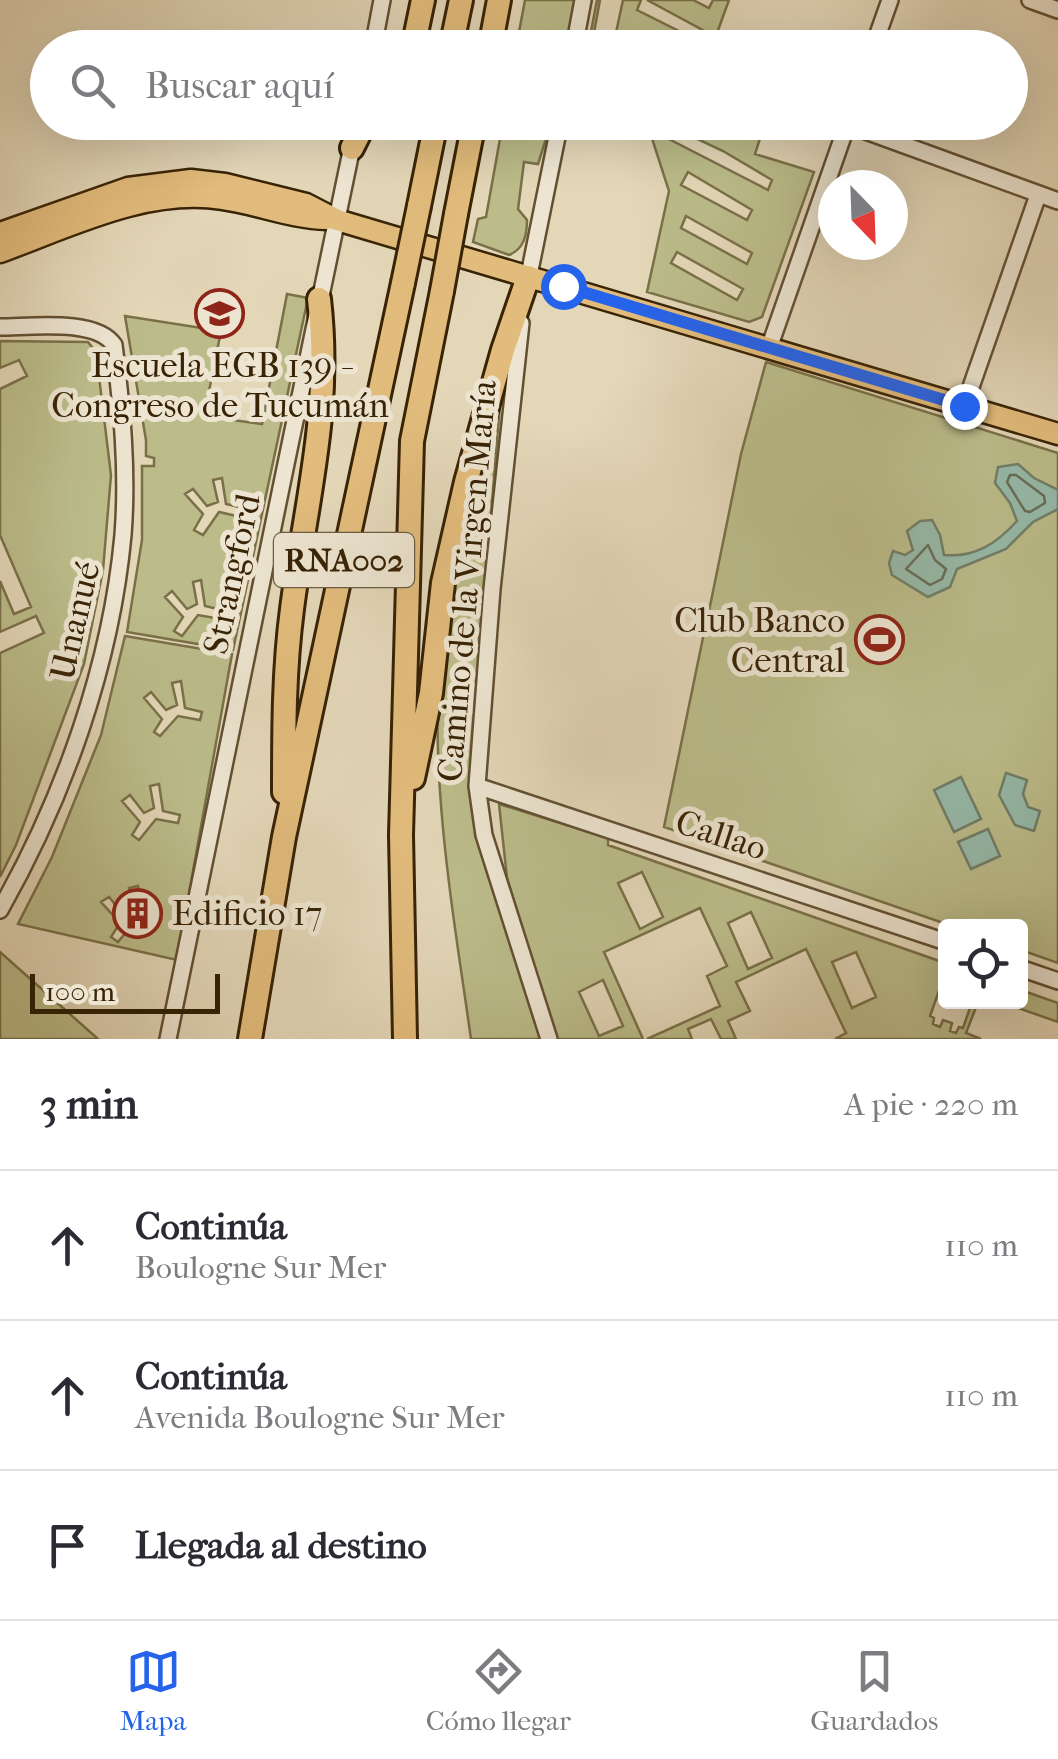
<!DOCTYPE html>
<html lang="es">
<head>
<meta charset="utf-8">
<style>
  body { margin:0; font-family:"IM FELL French Canon",serif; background:#f2f2f3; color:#2b2b33 }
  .controls { position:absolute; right:30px; bottom:30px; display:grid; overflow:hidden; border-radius:10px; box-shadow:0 10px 40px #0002 }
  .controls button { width:90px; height:90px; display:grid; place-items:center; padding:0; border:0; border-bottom:2px solid #e1e1e2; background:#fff; color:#2b2b33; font:50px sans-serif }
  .compass { position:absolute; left:818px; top:170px; width:90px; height:90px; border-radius:50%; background:#fff; box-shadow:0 10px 40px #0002; rotate:157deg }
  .scale { position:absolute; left:30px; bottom:25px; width:190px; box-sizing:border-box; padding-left:10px; border:5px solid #382305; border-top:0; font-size:28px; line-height:35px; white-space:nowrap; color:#382305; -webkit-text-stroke:8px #ede5d1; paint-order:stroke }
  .stop { position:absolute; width:30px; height:30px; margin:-22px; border:8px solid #2563eb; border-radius:50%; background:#fff }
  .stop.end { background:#2563eb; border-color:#fff; box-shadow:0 2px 10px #0008 }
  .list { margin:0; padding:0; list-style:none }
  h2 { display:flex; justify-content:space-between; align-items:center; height:130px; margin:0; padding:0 40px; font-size:42px }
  h2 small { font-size:32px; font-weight:400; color:#7c7c81 }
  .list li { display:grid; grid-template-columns:65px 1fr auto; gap:30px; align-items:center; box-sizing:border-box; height:150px; padding:0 40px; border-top:2px solid #e1e1e2 }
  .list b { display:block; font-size:38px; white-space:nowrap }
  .list p { margin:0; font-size:32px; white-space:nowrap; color:#7c7c81 }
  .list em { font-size:32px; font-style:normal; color:#7c7c81 }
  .icon { flex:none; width:55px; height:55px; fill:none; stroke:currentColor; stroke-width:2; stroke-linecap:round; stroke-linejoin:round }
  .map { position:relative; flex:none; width:1058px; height:1039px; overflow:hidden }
  .search { position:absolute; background:#fff; box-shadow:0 10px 40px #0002; left:30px; right:30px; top:30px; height:110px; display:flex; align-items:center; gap:25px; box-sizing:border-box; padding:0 35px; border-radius:55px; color:#7c7c81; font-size:38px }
  .sheet { height:580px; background:#fff }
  nav { display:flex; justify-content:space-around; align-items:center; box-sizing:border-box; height:140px; border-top:2px solid #e1e1e2; background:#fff; font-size:28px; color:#7c7c81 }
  nav a { display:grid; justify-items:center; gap:5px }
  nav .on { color:#2563eb }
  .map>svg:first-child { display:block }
</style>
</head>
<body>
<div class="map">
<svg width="1058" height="1039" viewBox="0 0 1058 1039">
  <rect width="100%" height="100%" fill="#e3d7b8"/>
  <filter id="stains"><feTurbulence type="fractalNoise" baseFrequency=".002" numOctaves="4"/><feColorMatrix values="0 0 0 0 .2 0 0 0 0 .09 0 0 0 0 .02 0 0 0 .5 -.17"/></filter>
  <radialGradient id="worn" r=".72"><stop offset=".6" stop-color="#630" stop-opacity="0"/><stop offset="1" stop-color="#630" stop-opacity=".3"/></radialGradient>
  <path fill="#bbbc8a" stroke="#7a7048" stroke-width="2.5" fill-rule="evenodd" d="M 525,0 L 576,0 L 566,47 L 516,48 Z
    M 597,0 L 600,0 L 593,38 L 614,42 L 623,0 L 641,0 L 637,10 L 705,44 L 710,34 L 647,0 L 693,0 L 709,8 L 713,0 L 729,0 L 712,47 L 603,48 L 589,42 Z
    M 503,122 L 551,123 L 538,164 L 524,162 L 518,209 L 527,220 C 527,235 524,249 509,255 L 473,242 L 478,219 L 486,217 Z
    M 647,123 L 717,123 L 745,137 L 751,126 L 744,123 L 765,123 L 755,154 L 814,172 L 762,317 L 749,322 L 647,292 L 669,191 ZM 670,126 L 723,151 L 772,180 L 768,190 L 665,137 ZM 688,172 L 752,210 L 747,220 L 681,185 ZM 686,216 L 752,253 L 747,264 L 681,228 ZM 677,252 L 743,289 L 737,300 L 671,263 Z
    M 287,294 L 308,298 L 233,650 L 127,632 L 142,540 L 142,466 L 154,466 L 154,458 L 146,456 L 146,440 L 125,316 L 221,331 L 204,416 L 262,424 ZM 222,478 L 226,504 L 243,508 L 241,517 L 219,512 L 203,535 L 194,530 L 203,514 L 185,494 L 193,489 L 207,506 L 218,502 L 213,480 ZM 201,580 L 205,606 L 222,610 L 221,619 L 198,615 L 182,636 L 174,631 L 183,617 L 165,597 L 172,591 L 187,609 L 197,604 L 193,582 Z
    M 0,341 L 88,342 L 96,352 L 111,475 L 103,570 L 84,664 L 16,845 L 0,877 L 0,653 L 44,633 L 36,616 L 0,632 L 0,581 L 14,614 L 31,607 L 0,535 L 0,389 L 27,376 L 19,360 L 0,368 Z
    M 766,362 L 1058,453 L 1058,963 L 1021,950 L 1020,926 L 952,926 L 664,827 L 706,623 L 704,618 L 708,616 L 741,454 Z
    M 502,380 L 469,785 L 478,837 L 541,1039 L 471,1039 C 450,890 421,737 449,586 C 461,517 484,448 502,380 Z
    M 125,636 L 232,654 L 177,960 L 18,924 L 52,857 L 101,735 ZM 181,681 L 185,708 L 202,712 L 200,720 L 178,716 L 160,736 L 154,732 L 162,719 L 144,698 L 151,692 L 166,710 L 177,705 L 172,683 ZM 159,784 L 163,811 L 180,815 L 178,823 L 156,819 L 139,840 L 132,835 L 140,822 L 122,801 L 130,795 L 144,813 L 154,808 L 150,786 ZM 138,886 L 142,912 L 159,916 L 157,925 L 135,921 L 118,942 L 111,937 L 120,923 L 101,902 L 109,897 L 123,914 L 134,910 L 129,888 Z
    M 499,804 L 608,838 L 608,845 L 945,963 L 945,990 L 940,988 L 930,1016 L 934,1018 L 933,1024 L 940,1027 L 943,1020 L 952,1023 L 950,1031 L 956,1033 L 959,1027 L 963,1028 L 972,1002 L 978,1002 L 966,1033 L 981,1039 L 835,1039 L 846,1033 L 806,949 L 736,982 L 750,1011 L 728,1021 L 736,1039 L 721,1039 L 711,1019 L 688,1029 L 692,1039 L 647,1039 L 720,1006 L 707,976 L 727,966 L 700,908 L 604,952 L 643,1039 L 557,1039 L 507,878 ZM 642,872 L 663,917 L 640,929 L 618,883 ZM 751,912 L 772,958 L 748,969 L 728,923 ZM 856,952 L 876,997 L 852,1008 L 832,962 ZM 603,980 L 623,1026 L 599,1036 L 579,992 Z
    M 0,952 L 98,1039 L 0,1039 Z
    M 1021,990 L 1058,1003 L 1058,1022 L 1001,1002 L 1020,1002 Z"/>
  <path fill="#96baaa" stroke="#707e68" stroke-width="2.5" d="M 1018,464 L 1034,478 L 1058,490 L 1058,509 L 1033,522 L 1006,549 L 957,569 L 950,587 L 928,597 L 892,575 L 889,563 L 893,551 L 905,555 L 913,550 L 907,531 L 920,521 L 932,520 L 940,535 L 944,555 C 975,558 997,543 1017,521 L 1010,503 L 995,483 L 998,467 Z
    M 1006,773 L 1027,780 L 1023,794 L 1028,807 L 1040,811 L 1034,831 L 1015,825 L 999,795 Z
    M 961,777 L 981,819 L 954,832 L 934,790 Z
    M 988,829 L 1000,856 L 971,869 L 958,842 Z"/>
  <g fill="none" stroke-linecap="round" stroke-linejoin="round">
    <path stroke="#676e58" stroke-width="2.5" d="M 1010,475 L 1016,475 L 1044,496 L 1045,503 L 1030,512 L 1025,511 L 1007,482 Z
      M 928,545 L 935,560 L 946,569 L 942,579 L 930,585 L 906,569 Z"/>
    <defs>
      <path id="minor" d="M 1030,0 L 1058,10
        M 373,48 L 382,0
        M 574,48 L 583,0
        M 873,48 L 890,0
        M 841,122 L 1058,201
        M 527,285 L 560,122
        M 521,323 L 492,589 L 477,786 L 484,835 L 549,1039
        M 0,327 C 30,327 96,318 114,345 C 122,408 128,471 123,535 C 111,665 64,797 0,910
        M 769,348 L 848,122
        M 964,407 L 1038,195
        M 477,786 L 946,942
        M 1020,968 L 1058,981
        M 168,1039 C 228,739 291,441 353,142"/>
      <path id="major" d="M 0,233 L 128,188 L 191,180 L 225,184 L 306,204 L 337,220 L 1058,434
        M 0,252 C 69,227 147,187 222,199 C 258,204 290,218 327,219"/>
      <path id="highway" d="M 413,48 L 423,0
        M 451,48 L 461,0
        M 490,48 L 499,0
        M 352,148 L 365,122
        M 419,206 L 436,122
        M 456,214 L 474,122
        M 413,778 L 431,693 L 443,583 L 466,482 L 503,350 L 528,277
        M 284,792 C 284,730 284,670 292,609 C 306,499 332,412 319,299
        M 250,1039 L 284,837 L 403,283
        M 405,1039 L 401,835 L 412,441 L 442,291"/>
    </defs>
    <use href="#minor" stroke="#635032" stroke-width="20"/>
    <use href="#major" stroke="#382305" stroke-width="25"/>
    <use href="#highway" stroke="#382305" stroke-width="28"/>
    <use href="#minor" stroke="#ede5d1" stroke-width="15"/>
    <use href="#major" stroke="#e2bc7c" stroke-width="20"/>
    <use href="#highway" stroke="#e2bc7c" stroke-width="22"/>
    <defs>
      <path id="highway-bridge" d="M 403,283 L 419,206
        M 442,291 L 456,214"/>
    </defs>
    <use href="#highway-bridge" stroke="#382305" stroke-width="28" stroke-linecap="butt"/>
    <use href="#highway-bridge" stroke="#e2bc7c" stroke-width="22"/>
  </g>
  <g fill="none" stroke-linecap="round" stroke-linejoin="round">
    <path stroke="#2563eb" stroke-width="12" d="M 563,286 L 964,406"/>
  </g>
  <defs>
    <symbol id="school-ring" viewBox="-11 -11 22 22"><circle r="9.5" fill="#ede5d1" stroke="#8f2418" stroke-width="1.5"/><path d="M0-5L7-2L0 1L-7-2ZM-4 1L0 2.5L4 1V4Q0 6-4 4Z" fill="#8f2418"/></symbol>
    <symbol id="stadium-ring" viewBox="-11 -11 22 22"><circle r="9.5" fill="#ede5d1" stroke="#8f2418" stroke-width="1.5"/><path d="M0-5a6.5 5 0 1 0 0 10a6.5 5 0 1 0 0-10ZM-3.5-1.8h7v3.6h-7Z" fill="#8f2418"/></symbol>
    <symbol id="building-ring" viewBox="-11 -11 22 22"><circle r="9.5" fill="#ede5d1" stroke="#8f2418" stroke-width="1.5"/><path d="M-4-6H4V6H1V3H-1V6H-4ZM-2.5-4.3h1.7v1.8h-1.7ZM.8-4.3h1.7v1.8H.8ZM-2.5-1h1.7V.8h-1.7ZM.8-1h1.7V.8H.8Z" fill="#8f2418"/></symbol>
  </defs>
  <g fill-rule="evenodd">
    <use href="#school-ring" x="192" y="286" width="55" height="55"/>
    <use href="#stadium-ring" x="852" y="612" width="55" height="55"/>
    <use href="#building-ring" x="110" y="886" width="55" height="55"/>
  </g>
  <g text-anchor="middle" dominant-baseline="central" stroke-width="10" stroke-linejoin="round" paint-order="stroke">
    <rect fill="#ede5d1" stroke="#6e5d42" stroke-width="2.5" x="274" y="533" width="140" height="54" rx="8"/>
    <g font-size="32" font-weight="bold" fill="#382305">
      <text x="344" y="560">RNA002</text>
    </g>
    <g font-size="35" fill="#382305" stroke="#ede5d1">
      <text x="220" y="365">Escuela EGB 139 -<tspan x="220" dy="40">Congreso de Tucumán</tspan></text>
      <text x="845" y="620" text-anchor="end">Club Banco<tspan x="845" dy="40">Central</tspan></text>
      <text x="172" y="913" text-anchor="start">Edificio 17</text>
    </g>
    <g font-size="35" fill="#382305" stroke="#ede5d1">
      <text transform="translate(232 574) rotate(-78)">Strangford</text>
      <text transform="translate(467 581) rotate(-85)">Camino de la Virgen María</text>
      <text transform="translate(75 621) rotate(-77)">Unanué</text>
      <text transform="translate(721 835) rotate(18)">Callao</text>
    </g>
  </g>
  <rect width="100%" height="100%" filter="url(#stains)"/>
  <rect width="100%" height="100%" fill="url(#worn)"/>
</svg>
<div class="controls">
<button><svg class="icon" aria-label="locate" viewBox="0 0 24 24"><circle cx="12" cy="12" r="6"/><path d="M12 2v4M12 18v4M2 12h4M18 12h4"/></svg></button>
</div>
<svg class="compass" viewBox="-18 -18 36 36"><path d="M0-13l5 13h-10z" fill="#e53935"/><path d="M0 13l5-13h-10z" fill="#7c7c81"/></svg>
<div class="scale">100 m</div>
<div class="stop" style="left:563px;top:286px"></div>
<div class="stop end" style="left:964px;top:406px"></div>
<div class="search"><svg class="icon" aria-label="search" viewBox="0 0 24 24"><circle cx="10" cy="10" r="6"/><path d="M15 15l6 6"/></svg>Buscar aquí</div>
</div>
<section class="sheet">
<h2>3 min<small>A pie · 220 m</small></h2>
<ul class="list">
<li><svg class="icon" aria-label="ahead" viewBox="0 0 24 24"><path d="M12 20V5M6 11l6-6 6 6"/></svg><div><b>Continúa</b><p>Boulogne Sur Mer</p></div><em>110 m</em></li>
<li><svg class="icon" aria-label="ahead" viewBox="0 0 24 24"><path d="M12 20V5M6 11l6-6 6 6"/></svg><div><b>Continúa</b><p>Avenida Boulogne Sur Mer</p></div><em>110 m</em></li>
<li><svg class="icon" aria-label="arrive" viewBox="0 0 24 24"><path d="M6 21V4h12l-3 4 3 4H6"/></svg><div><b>Llegada al destino</b></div></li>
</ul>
</section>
<nav>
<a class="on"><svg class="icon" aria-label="map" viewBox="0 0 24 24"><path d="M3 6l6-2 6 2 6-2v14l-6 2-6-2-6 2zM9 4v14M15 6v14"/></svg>Mapa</a>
<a><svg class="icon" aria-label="directions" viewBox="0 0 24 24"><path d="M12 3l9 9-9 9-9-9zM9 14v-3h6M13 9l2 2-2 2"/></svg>Cómo llegar</a>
<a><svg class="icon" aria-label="saved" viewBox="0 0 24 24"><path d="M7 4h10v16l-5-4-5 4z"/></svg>Guardados</a>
</nav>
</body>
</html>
